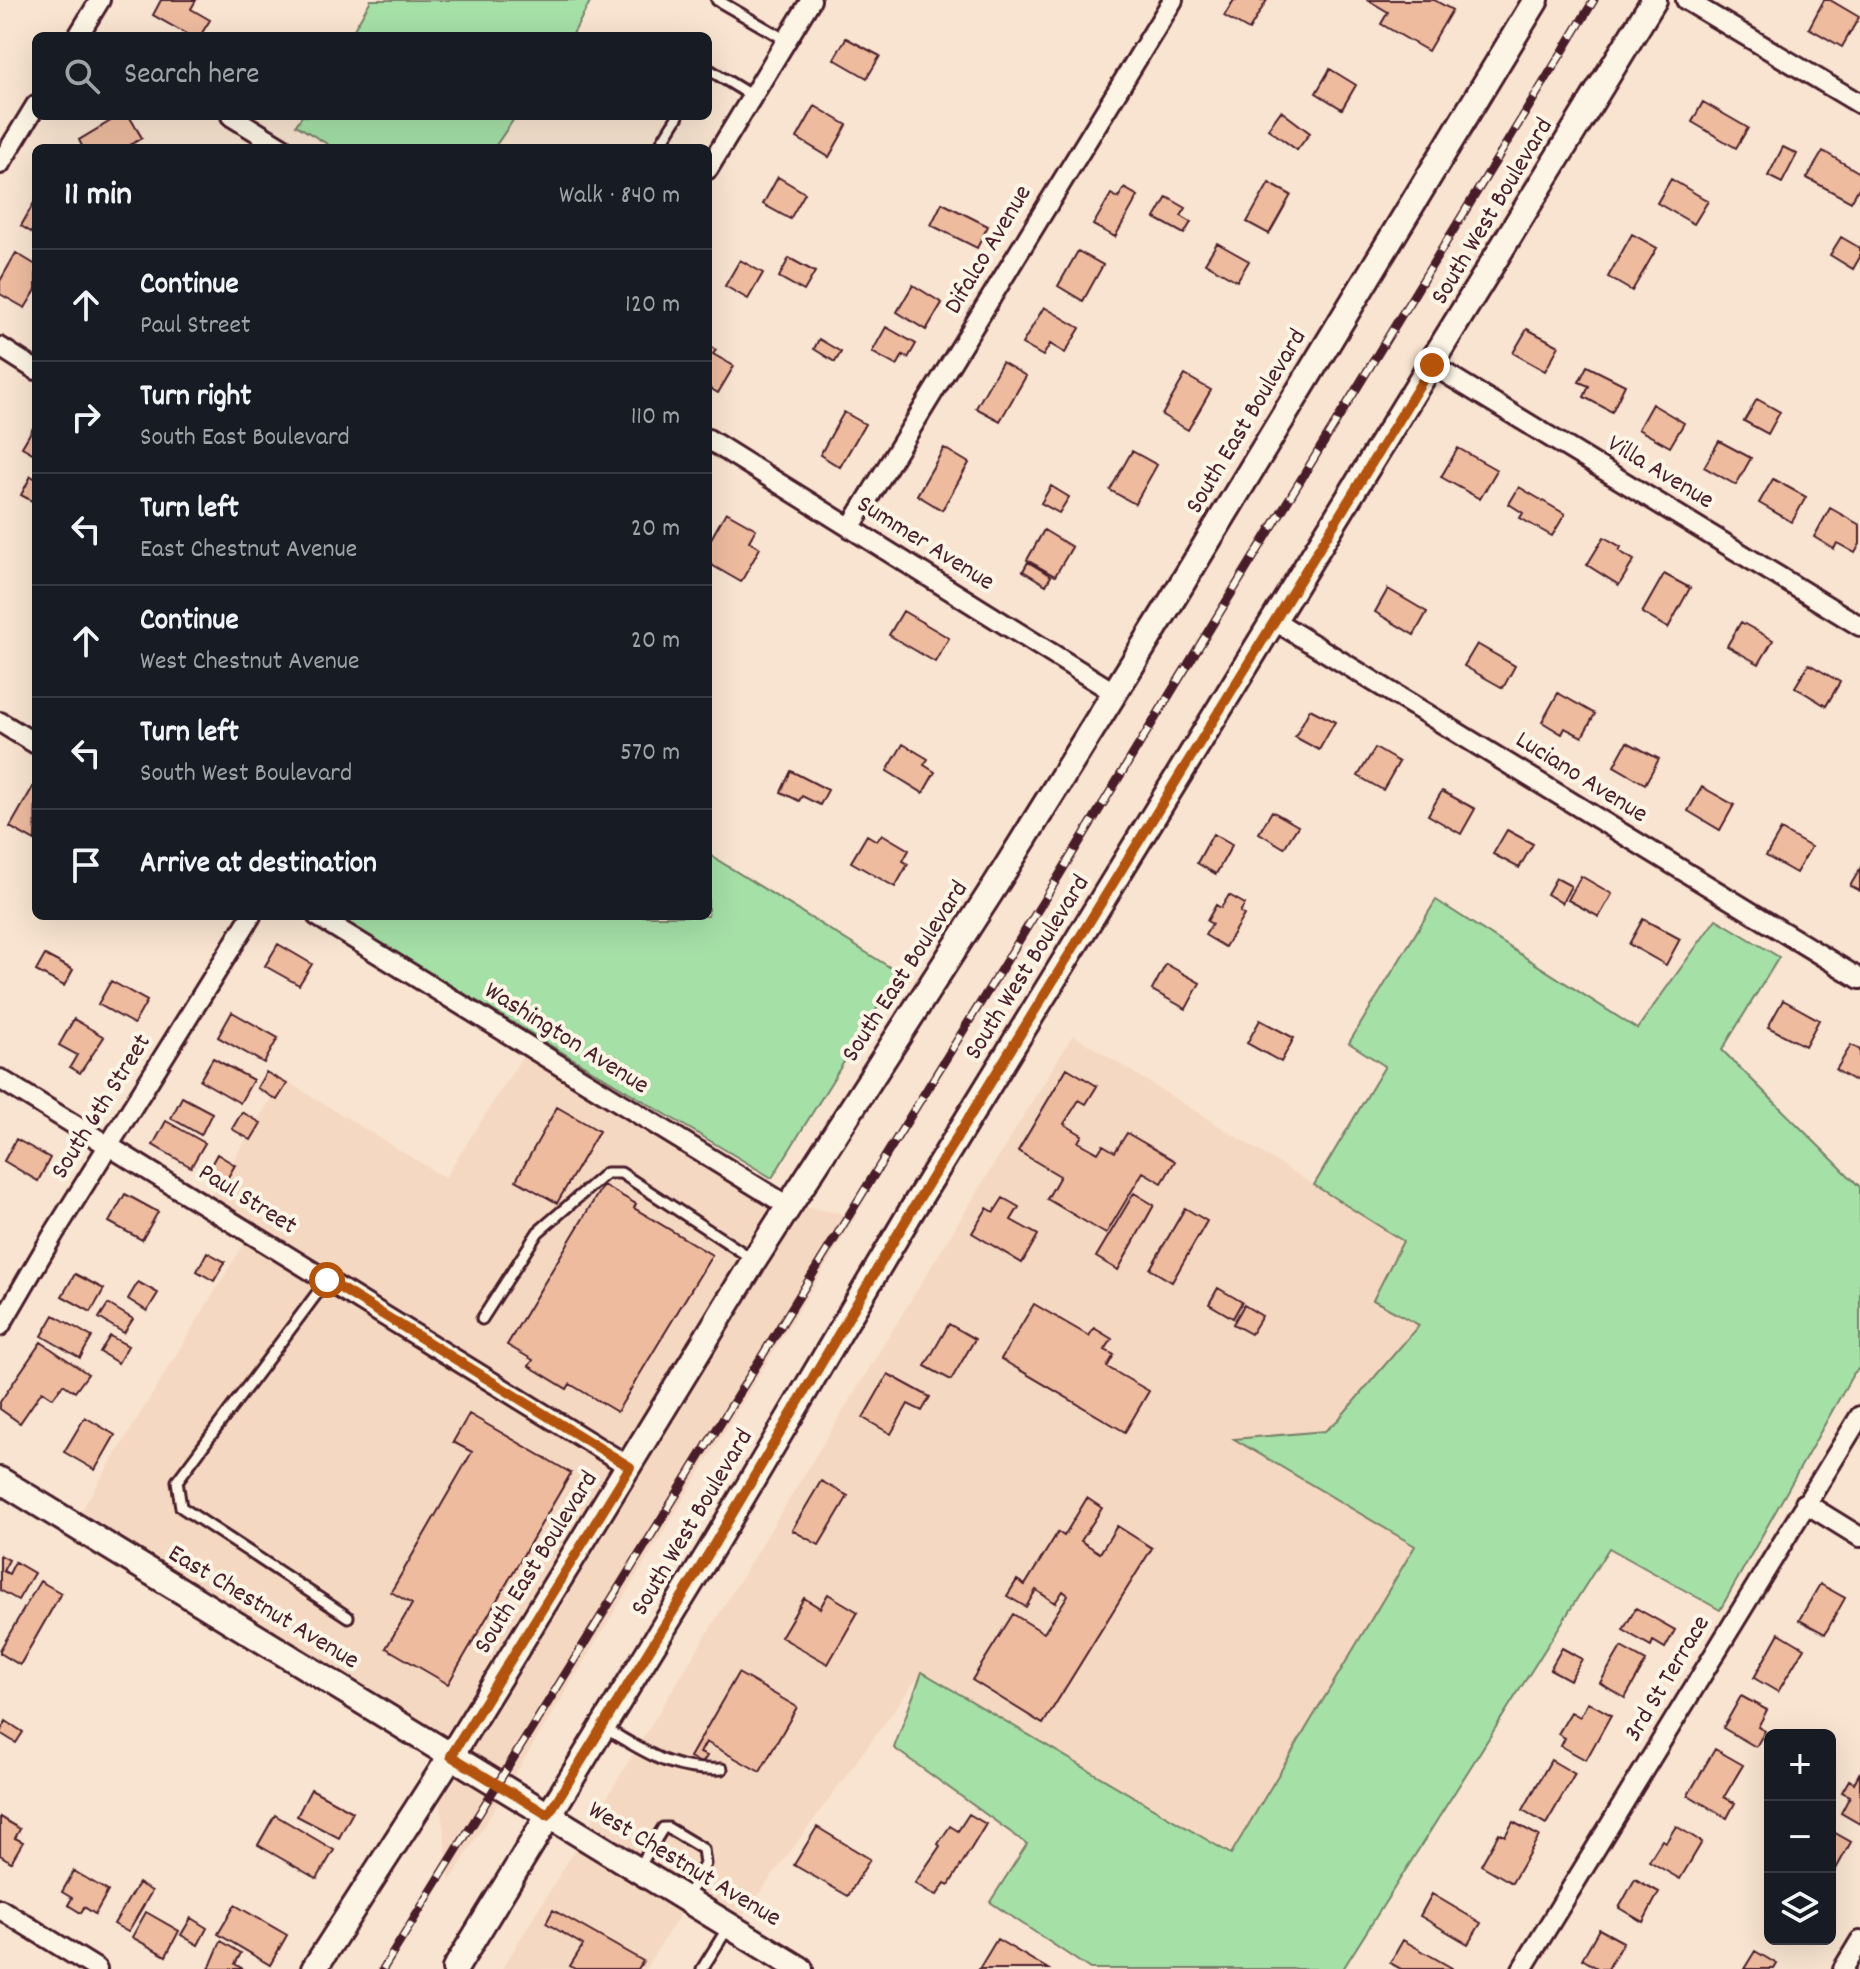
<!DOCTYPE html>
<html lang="en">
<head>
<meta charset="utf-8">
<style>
  body { margin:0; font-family:Dekko,sans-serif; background:#20242c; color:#f1f3f6 }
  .controls { position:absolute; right:24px; bottom:24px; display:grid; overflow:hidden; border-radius:12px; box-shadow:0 8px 32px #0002 }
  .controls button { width:72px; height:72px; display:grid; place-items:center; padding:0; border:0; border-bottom:2px solid #363941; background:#171b24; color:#f1f3f6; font:40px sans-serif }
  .stop { position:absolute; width:24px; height:24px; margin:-18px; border:6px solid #b45309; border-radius:50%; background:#fff }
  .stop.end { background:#b45309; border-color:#fff; box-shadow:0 2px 8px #0008 }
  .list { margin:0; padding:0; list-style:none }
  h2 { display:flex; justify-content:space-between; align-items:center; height:104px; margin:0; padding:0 32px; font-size:34px }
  h2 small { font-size:26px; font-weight:400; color:#9ea1a6 }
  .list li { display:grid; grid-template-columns:52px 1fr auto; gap:24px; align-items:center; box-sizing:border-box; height:112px; padding:0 32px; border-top:2px solid #363941 }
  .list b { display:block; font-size:30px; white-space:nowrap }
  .list p { margin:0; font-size:26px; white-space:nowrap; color:#9ea1a6 }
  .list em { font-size:26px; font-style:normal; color:#9ea1a6 }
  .icon { flex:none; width:44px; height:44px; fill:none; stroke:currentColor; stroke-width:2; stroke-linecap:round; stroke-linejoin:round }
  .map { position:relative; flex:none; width:1860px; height:1969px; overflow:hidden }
  .search { position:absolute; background:#171b24; box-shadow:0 8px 32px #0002; left:32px; top:32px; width:680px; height:88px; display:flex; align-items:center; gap:20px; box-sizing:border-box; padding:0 28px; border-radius:12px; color:#9ea1a6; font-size:30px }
  .panel { position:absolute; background:#171b24; box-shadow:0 8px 32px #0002; left:32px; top:144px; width:680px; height:776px; border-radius:12px }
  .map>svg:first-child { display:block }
</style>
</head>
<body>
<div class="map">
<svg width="1860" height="1969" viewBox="0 0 1860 1969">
  <rect width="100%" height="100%" fill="#f8e4d0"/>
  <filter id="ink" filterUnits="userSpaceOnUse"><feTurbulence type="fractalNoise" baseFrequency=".0125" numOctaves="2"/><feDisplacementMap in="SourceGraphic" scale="16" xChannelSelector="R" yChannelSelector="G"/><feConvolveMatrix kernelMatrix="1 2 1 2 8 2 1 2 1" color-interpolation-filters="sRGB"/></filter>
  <g filter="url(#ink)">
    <path fill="#f5d8c1" d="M 1073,1035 L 1403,1241 L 1374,1300 L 1419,1325 L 1338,1420 L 1325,1431 L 1236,1439 L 1415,1545 L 1230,1855 L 922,1672 L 731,1932 L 686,1905 L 645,1969 L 502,1969 Z
      M 529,1046 L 782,1203 L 856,1216 L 450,1881 L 433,1745 L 74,1523 L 249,1235 L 205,1207 L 283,1079 L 445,1178 Z"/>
    <path fill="#a5e0a7" stroke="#788069" stroke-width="2" d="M 371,0 L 591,0 L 572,36 L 350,36 Z
      M 302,116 L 516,116 L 494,148 L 334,148 L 296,125 Z
      M 708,854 L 899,973 L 772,1178 L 335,916 L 708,916 Z
      M 1436,900 L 1637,1029 L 1716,919 L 1779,957 L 1722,1050 L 1860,1187 L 1860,1367 L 1853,1374 L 1720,1610 L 1609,1548 L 1343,1969 L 1090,1969 L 990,1902 L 1027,1844 L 894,1748 L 922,1672 L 1231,1854 L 1415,1546 L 1234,1439 L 1325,1431 L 1338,1420 L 1419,1325 L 1373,1300 L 1403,1241 L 1314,1185 L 1385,1066 L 1349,1043 Z"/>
    <path fill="#eebb9f" stroke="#4a1f2b" stroke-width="2" d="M 161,0 L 196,0 L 191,9 L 210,20 L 200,36 L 190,36 L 153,15 Z
      M 1234,0 L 1267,0 L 1249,30 L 1224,16 Z
      M 1368,0 L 1434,0 L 1452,10 L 1428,51 L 1381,24 L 1388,12 Z
      M 1824,0 L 1830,0 L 1859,17 L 1842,47 L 1809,28 Z
      M 846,38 L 880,56 L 867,78 L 834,59 Z
      M 1330,69 L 1356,85 L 1342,109 L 1316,93 Z
      M 1703,102 L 1748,128 L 1736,148 L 1692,122 Z
      M 815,106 L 847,125 L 829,157 L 797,138 Z
      M 1281,111 L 1310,133 L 1297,150 L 1268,129 Z
      M 119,116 L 129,116 L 142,138 L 125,148 L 83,148 L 79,140 Z
      M 1783,147 L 1797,154 L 1782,183 L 1768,176 Z
      M 1823,151 L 1860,173 L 1860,186 L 1851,202 L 1807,178 Z
      M 778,177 L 805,193 L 790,219 L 763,204 Z
      M 1671,179 L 1708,201 L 1694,224 L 1657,203 Z
      M 1269,183 L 1291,195 L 1269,234 L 1247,222 Z
      M 1124,188 L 1138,196 L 1115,237 L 1093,225 L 1111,194 L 1118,198 Z
      M 1167,197 L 1186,208 L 1181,216 L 1191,222 L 1184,234 L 1155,218 Z
      M 36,199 L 36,235 L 21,226 Z
      M 942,203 L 988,226 L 977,248 L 931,225 Z
      M 1632,234 L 1657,248 L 1632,291 L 1608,277 Z
      M 1841,237 L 1860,248 L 1860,257 L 1853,269 L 1830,255 Z
      M 1217,243 L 1249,261 L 1237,281 L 1205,263 Z
      M 1078,251 L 1103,265 L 1083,301 L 1058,286 Z
      M 16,253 L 36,265 L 36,290 L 25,308 L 0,294 L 0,281 Z
      M 789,258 L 815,272 L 804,291 L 779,277 Z
      M 740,260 L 763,273 L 748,299 L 725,286 Z
      M 913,285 L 942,303 L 926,330 L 897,312 Z
      M 1044,307 L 1080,328 L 1065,353 L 1050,344 L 1043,356 L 1022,344 Z
      M 886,327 L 916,344 L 908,358 L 903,355 L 897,366 L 872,352 Z
      M 1527,329 L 1559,346 L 1545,371 L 1513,353 Z
      M 819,339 L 841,352 L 835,362 L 814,349 Z
      M 708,345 L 716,350 L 713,354 L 734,366 L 718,393 L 708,387 Z
      M 1002,362 L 1026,376 L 1000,421 L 976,408 Z
      M 1587,366 L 1625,385 L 1612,412 L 1584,397 L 1589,386 L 1579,382 Z
      M 1185,375 L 1211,390 L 1188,430 L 1162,415 Z
      M 1757,399 L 1780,412 L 1768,434 L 1744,421 Z
      M 1652,404 L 1684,423 L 1670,447 L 1638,429 Z
      M 844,412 L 865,424 L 840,467 L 820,455 Z
      M 36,423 L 36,455 L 22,447 Z
      M 1719,441 L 1751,458 L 1736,485 L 1704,467 Z
      M 944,448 L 969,463 L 942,510 L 917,495 Z
      M 1458,448 L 1497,470 L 1480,499 L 1441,477 Z
      M 1132,451 L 1157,465 L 1135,504 L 1110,490 Z
      M 31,476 L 36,479 L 36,503 L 21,495 Z
      M 1773,479 L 1806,497 L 1792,522 L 1759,503 Z
      M 1051,486 L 1069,497 L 1059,513 L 1041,503 Z
      M 1519,487 L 1565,514 L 1552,536 L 1520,518 L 1523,513 L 1509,504 Z
      M 1830,508 L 1860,525 L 1860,544 L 1855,553 L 1837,543 L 1834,549 L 1814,537 Z
      M 726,512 L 756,529 L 749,541 L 760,548 L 741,582 L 708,563 L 708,544 Z
      M 1044,530 L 1072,547 L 1055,576 L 1027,560 Z
      M 1604,537 L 1621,547 L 1619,551 L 1634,560 L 1619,585 L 1587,565 Z
      M 1028,562 L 1051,576 L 1046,585 L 1023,571 Z
      M 1664,574 L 1690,588 L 1668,628 L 1642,613 Z
      M 1388,589 L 1427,612 L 1414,635 L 1375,612 Z
      M 903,611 L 949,638 L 935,662 L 889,635 Z
      M 1741,622 L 1773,640 L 1759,664 L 1727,646 Z
      M 1477,644 L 1515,666 L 1503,688 L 1464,666 Z
      M 1809,664 L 1840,682 L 1826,706 L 1795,687 Z
      M 1558,693 L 1595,714 L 1582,737 L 1565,728 L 1562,734 L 1542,722 Z
      M 1310,709 L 1335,722 L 1319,750 L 1295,737 Z
      M 1627,742 L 1659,759 L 1645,784 L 1614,766 Z
      M 903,744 L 928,759 L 924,765 L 935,772 L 923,793 L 887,771 Z
      M 1375,748 L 1399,762 L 1383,790 L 1358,776 Z
      M 791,771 L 828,790 L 820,805 L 802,796 L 799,801 L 781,792 Z
      M 34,785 L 36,787 L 35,841 L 10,827 Z
      M 1702,787 L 1734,805 L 1720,830 L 1688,811 Z
      M 1442,791 L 1475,809 L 1461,834 L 1428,815 Z
      M 1272,811 L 1298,826 L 1284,848 L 1259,833 Z
      M 1507,830 L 1533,844 L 1519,868 L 1493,854 Z
      M 1781,830 L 1811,847 L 1796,873 L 1766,856 Z
      M 882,834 L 909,850 L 903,861 L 908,864 L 895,887 L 851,862 L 867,835 L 877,841 Z
      M 1213,834 L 1232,845 L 1216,874 L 1197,863 Z
      M 1860,869 L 1860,891 L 1850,886 Z
      M 1581,876 L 1612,894 L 1599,917 L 1568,900 Z
      M 1556,878 L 1571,886 L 1562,903 L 1547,894 Z
      M 1229,895 L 1245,904 L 1240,912 L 1244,915 L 1225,947 L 1205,935 L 1212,924 L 1207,921 L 1216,905 L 1221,908 Z
      M 1643,919 L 1680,939 L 1666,965 L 1629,944 Z
      M 278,944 L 312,964 L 299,985 L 265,966 Z
      M 45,955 L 73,970 L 64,986 L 36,971 Z
      M 1166,964 L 1200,983 L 1186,1009 L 1152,990 Z
      M 111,981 L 147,1001 L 134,1024 L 98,1004 Z
      M 1783,1000 L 1819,1020 L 1805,1046 L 1768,1027 Z
      M 232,1012 L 278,1038 L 264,1063 L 218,1037 Z
      M 74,1019 L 104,1037 L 80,1073 L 70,1067 L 77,1055 L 59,1045 Z
      M 1260,1020 L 1294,1038 L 1281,1062 L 1247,1043 Z
      M 1851,1045 L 1860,1050 L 1860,1084 L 1836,1070 Z
      M 213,1058 L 253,1080 L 240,1103 L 200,1080 Z
      M 1067,1068 L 1097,1086 L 1086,1104 L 1079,1100 L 1064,1124 L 1082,1135 L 1078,1142 L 1098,1153 L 1103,1145 L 1115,1152 L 1127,1133 L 1175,1161 L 1162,1183 L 1143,1172 L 1106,1234 L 1047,1199 L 1060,1176 L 1018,1151 Z
      M 266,1072 L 287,1084 L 277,1100 L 257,1088 Z
      M 182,1097 L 212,1113 L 201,1135 L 171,1118 Z
      M 557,1107 L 599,1131 L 557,1203 L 516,1180 Z
      M 242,1112 L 261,1123 L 251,1140 L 232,1129 Z
      M 166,1121 L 205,1143 L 191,1167 L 153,1145 Z
      M 16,1139 L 50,1158 L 38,1181 L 4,1161 Z
      M 217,1154 L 235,1165 L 224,1184 L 206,1174 Z
      M 603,1185 L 636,1204 L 634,1208 L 712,1255 L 617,1412 L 570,1384 L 567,1389 L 529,1366 L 533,1360 L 507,1345 Z
      M 1134,1193 L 1154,1205 L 1118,1270 L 1096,1257 Z
      M 125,1194 L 158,1212 L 142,1240 L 109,1222 Z
      M 1003,1198 L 1019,1207 L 1011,1220 L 1038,1235 L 1022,1263 L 972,1233 L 987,1208 L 994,1212 Z
      M 1185,1208 L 1207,1221 L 1172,1282 L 1150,1269 Z
      M 207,1252 L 225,1262 L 214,1281 L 197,1271 Z
      M 75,1274 L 104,1289 L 91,1312 L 62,1296 Z
      M 138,1282 L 158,1293 L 147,1311 L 128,1299 Z
      M 1218,1288 L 1242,1302 L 1233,1318 L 1209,1304 Z
      M 108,1304 L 133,1319 L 124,1333 L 99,1318 Z
      M 1034,1304 L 1089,1336 L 1094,1328 L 1112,1339 L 1105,1350 L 1114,1355 L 1107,1367 L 1149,1391 L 1125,1432 L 1001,1359 Z
      M 1244,1305 L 1262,1316 L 1251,1334 L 1233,1324 Z
      M 54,1315 L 92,1337 L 80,1358 L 42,1336 Z
      M 949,1324 L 975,1339 L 951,1380 L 925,1366 Z
      M 110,1336 L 128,1346 L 118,1363 L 100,1352 Z
      M 41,1342 L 88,1374 L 75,1392 L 63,1384 L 53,1398 L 42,1391 L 20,1423 L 0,1409 L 0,1402 Z
      M 888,1374 L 930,1397 L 922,1411 L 908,1404 L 891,1434 L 863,1418 Z
      M 469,1414 L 571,1473 L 448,1684 L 386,1648 L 412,1604 L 391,1592 L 472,1452 L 453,1442 Z
      M 85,1417 L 115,1435 L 95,1470 L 64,1452 Z
      M 821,1481 L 848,1496 L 819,1545 L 792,1530 Z
      M 1087,1498 L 1102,1508 L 1081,1541 L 1100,1553 L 1117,1526 L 1152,1548 L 1043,1724 L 972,1680 L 1013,1614 L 1044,1633 L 1068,1595 L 1063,1591 L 1055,1603 L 1036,1590 L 1026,1607 L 1007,1596 L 1017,1580 L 1025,1585 L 1058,1532 L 1064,1536 Z
      M 0,1555 L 9,1560 L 3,1571 L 9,1574 L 15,1562 L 34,1573 L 18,1600 L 0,1590 Z
      M 40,1581 L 61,1593 L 20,1665 L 0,1653 L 0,1650 Z
      M 1820,1584 L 1845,1598 L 1825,1634 L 1799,1620 Z
      M 828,1594 L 858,1612 L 828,1664 L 781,1637 L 804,1598 L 820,1608 Z
      M 1636,1608 L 1675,1630 L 1665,1648 L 1653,1641 L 1651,1646 L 1623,1630 Z
      M 1779,1633 L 1804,1648 L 1778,1692 L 1754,1678 Z
      M 1621,1647 L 1646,1661 L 1625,1698 L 1600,1683 Z
      M 1562,1648 L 1582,1659 L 1570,1680 L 1550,1669 Z
      M 738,1673 L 797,1707 L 760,1772 L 706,1742 L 700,1753 L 707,1756 L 702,1764 L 690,1757 Z
      M 1741,1696 L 1767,1710 L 1758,1727 L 1765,1731 L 1756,1747 L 1723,1728 Z
      M 1588,1702 L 1611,1715 L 1586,1760 L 1561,1746 L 1565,1738 L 1558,1734 L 1571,1712 L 1580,1717 Z
      M 6,1721 L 23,1732 L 16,1743 L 0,1733 Z
      M 1715,1749 L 1743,1765 L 1724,1797 L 1735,1803 L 1727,1818 L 1688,1795 Z
      M 1551,1760 L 1575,1774 L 1546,1824 L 1523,1810 Z
      M 1860,1772 L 1860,1824 L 1841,1813 L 1850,1796 L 1842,1792 L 1849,1780 L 1854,1783 Z
      M 311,1789 L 353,1812 L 339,1838 L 297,1816 Z
      M 969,1814 L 986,1824 L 949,1885 L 945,1883 L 937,1895 L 933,1894 L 915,1883 L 940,1846 L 938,1844 L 950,1826 L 958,1831 Z
      M 275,1815 L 334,1850 L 317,1879 L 258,1845 Z
      M 0,1817 L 20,1829 L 15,1838 L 23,1842 L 11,1862 L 0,1855 Z
      M 1513,1822 L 1539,1836 L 1512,1883 L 1481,1865 L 1499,1833 L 1505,1836 Z
      M 1676,1826 L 1702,1842 L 1680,1879 L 1649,1861 L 1662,1840 L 1666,1842 Z
      M 817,1827 L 870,1859 L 848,1896 L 794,1865 Z
      M 1830,1830 L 1851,1842 L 1831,1878 L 1830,1877 Z
      M 74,1871 L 108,1891 L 95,1914 L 84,1907 L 81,1913 L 68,1905 L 72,1898 L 62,1892 Z
      M 1635,1879 L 1659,1892 L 1643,1922 L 1619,1908 Z
      M 138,1883 L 152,1891 L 128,1932 L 114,1924 Z
      M 1432,1894 L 1481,1923 L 1468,1944 L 1420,1916 Z
      M 235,1905 L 287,1935 L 270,1965 L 218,1934 Z
      M 553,1910 L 643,1961 L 638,1969 L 575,1969 L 570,1966 L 583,1945 L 546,1923 Z
      M 146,1912 L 179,1931 L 166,1956 L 132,1937 Z
      M 191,1918 L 207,1928 L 198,1945 L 181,1935 Z
      M 1599,1929 L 1623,1942 L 1608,1969 L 1599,1969 L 1582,1959 Z
      M 997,1939 L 1048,1969 L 979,1969 Z
      M 1403,1940 L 1452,1968 L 1452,1969 L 1401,1969 L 1390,1963 Z
      M 221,1941 L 241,1953 L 235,1964 L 243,1969 L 209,1969 Z
      M 1755,1951 L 1777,1964 L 1774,1969 L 1744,1969 Z"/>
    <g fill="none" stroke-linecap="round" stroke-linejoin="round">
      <defs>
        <path id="lane" d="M 717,0 L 786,40
          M 708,69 L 752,96
          M 658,148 L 678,116
          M 327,1280 L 177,1481 L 181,1507 L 348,1617
          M 482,1319 L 538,1232 L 606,1173 L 621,1173 L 754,1260
          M 604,1728 C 647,1752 670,1772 722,1769
          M 638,1869 L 663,1828 L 668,1828 L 703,1849 L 705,1864 L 686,1899
          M 702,1969 L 729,1926"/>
        <path id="street" d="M 1686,0 L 1860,104
          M 78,36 L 100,0
          M 231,116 L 283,148
          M 0,164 L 36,105
          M 708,169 L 811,0
          M 0,347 L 36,370
          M 1432,365 L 1860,626
          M 708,439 L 1115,693
          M 850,528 L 1173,0
          M 1275,621 L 1860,979
          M 0,722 L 36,744
          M 317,916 L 788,1206
          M 0,1079 L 630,1467
          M 0,1326 L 53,1235 L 251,916
          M 1805,1503 L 1860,1537
          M 0,1909 L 97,1969
          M 1522,1969 L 1860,1416
          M 1843,1969 L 1860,1941"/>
        <path id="secondary" d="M 0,1480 L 800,1969
          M 314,1969 L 451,1756 L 753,1262 L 996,884 L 1169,605 L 1536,0
          M 455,1969 L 709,1553 L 912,1210 L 1654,0"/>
      </defs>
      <use href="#lane" stroke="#4a1f2b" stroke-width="15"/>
      <use href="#street" stroke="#4a1f2b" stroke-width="24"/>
      <use href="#secondary" stroke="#4a1f2b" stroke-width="30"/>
      <use href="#lane" stroke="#fcf5e5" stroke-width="9"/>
      <use href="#street" stroke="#fcf5e5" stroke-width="18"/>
      <use href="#secondary" stroke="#fcf5e5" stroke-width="24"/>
      <defs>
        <path id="rail" d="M 383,1969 L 1052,887 L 1594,0"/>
      </defs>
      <use href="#rail" stroke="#4a1f2b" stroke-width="9"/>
      <use href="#rail" stroke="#fcf5e5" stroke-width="6" stroke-dasharray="18" stroke-linecap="butt"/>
    </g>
  </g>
  <g fill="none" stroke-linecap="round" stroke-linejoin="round" filter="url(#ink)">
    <path stroke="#b45309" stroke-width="10" d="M 327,1280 L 630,1467 L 451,1756 L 548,1815 L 709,1553 L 912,1210 L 1432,365"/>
  </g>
  <g text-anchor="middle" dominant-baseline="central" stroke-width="8" stroke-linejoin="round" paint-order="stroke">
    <g font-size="26" fill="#4a1f2b" stroke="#fcf5e5">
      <text transform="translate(1493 212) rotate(-59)">South West Boulevard</text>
      <text transform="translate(989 250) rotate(-59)">Difalco Avenue</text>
      <text transform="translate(1247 422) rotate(-59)">South East Boulevard</text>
      <text transform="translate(1660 473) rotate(31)">Villa Avenue</text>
      <text transform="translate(925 544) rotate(32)">Summer Avenue</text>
      <text transform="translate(1581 778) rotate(32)">Luciano Avenue</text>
      <text transform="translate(1028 968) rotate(-58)">South West Boulevard</text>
      <text transform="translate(906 972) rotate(-57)">South East Boulevard</text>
      <text transform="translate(566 1039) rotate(32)">Washington Avenue</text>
      <text transform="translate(102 1107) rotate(-58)">South 6th Street</text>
      <text transform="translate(247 1200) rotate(32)">Paul Street</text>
      <text transform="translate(693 1523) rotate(-59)">South West Boulevard</text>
      <text transform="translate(537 1563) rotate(-58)">South East Boulevard</text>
      <text transform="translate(263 1608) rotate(31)">East Chestnut Avenue</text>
      <text transform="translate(1668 1679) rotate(-59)">3rd St Terrace</text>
      <text transform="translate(684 1865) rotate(31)">West Chestnut Avenue</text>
    </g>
  </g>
</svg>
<div class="controls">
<button>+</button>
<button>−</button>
<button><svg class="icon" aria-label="layers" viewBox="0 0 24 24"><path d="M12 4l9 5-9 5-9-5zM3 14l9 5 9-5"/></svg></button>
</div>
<div class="stop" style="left:327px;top:1280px"></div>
<div class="stop end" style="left:1432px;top:365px"></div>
<div class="search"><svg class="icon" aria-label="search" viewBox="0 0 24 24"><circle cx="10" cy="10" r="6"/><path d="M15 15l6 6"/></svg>Search here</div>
<section class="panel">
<h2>11 min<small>Walk · 840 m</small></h2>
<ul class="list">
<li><svg class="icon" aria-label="ahead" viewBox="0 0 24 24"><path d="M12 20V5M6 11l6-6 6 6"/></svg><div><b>Continue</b><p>Paul Street</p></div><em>120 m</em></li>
<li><svg class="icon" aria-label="right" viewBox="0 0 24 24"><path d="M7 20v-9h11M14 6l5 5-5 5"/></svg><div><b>Turn right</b><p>South East Boulevard</p></div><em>110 m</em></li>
<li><svg class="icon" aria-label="left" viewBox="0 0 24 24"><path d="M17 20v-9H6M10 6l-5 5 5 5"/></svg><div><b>Turn left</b><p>East Chestnut Avenue</p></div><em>20 m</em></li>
<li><svg class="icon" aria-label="ahead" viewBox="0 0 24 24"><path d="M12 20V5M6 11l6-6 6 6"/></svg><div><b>Continue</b><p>West Chestnut Avenue</p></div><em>20 m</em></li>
<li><svg class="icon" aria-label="left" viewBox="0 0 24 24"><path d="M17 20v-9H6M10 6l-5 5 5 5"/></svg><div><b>Turn left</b><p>South West Boulevard</p></div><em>570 m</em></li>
<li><svg class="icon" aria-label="arrive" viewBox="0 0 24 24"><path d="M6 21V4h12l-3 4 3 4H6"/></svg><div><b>Arrive at destination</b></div></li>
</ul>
</section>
</div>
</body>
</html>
